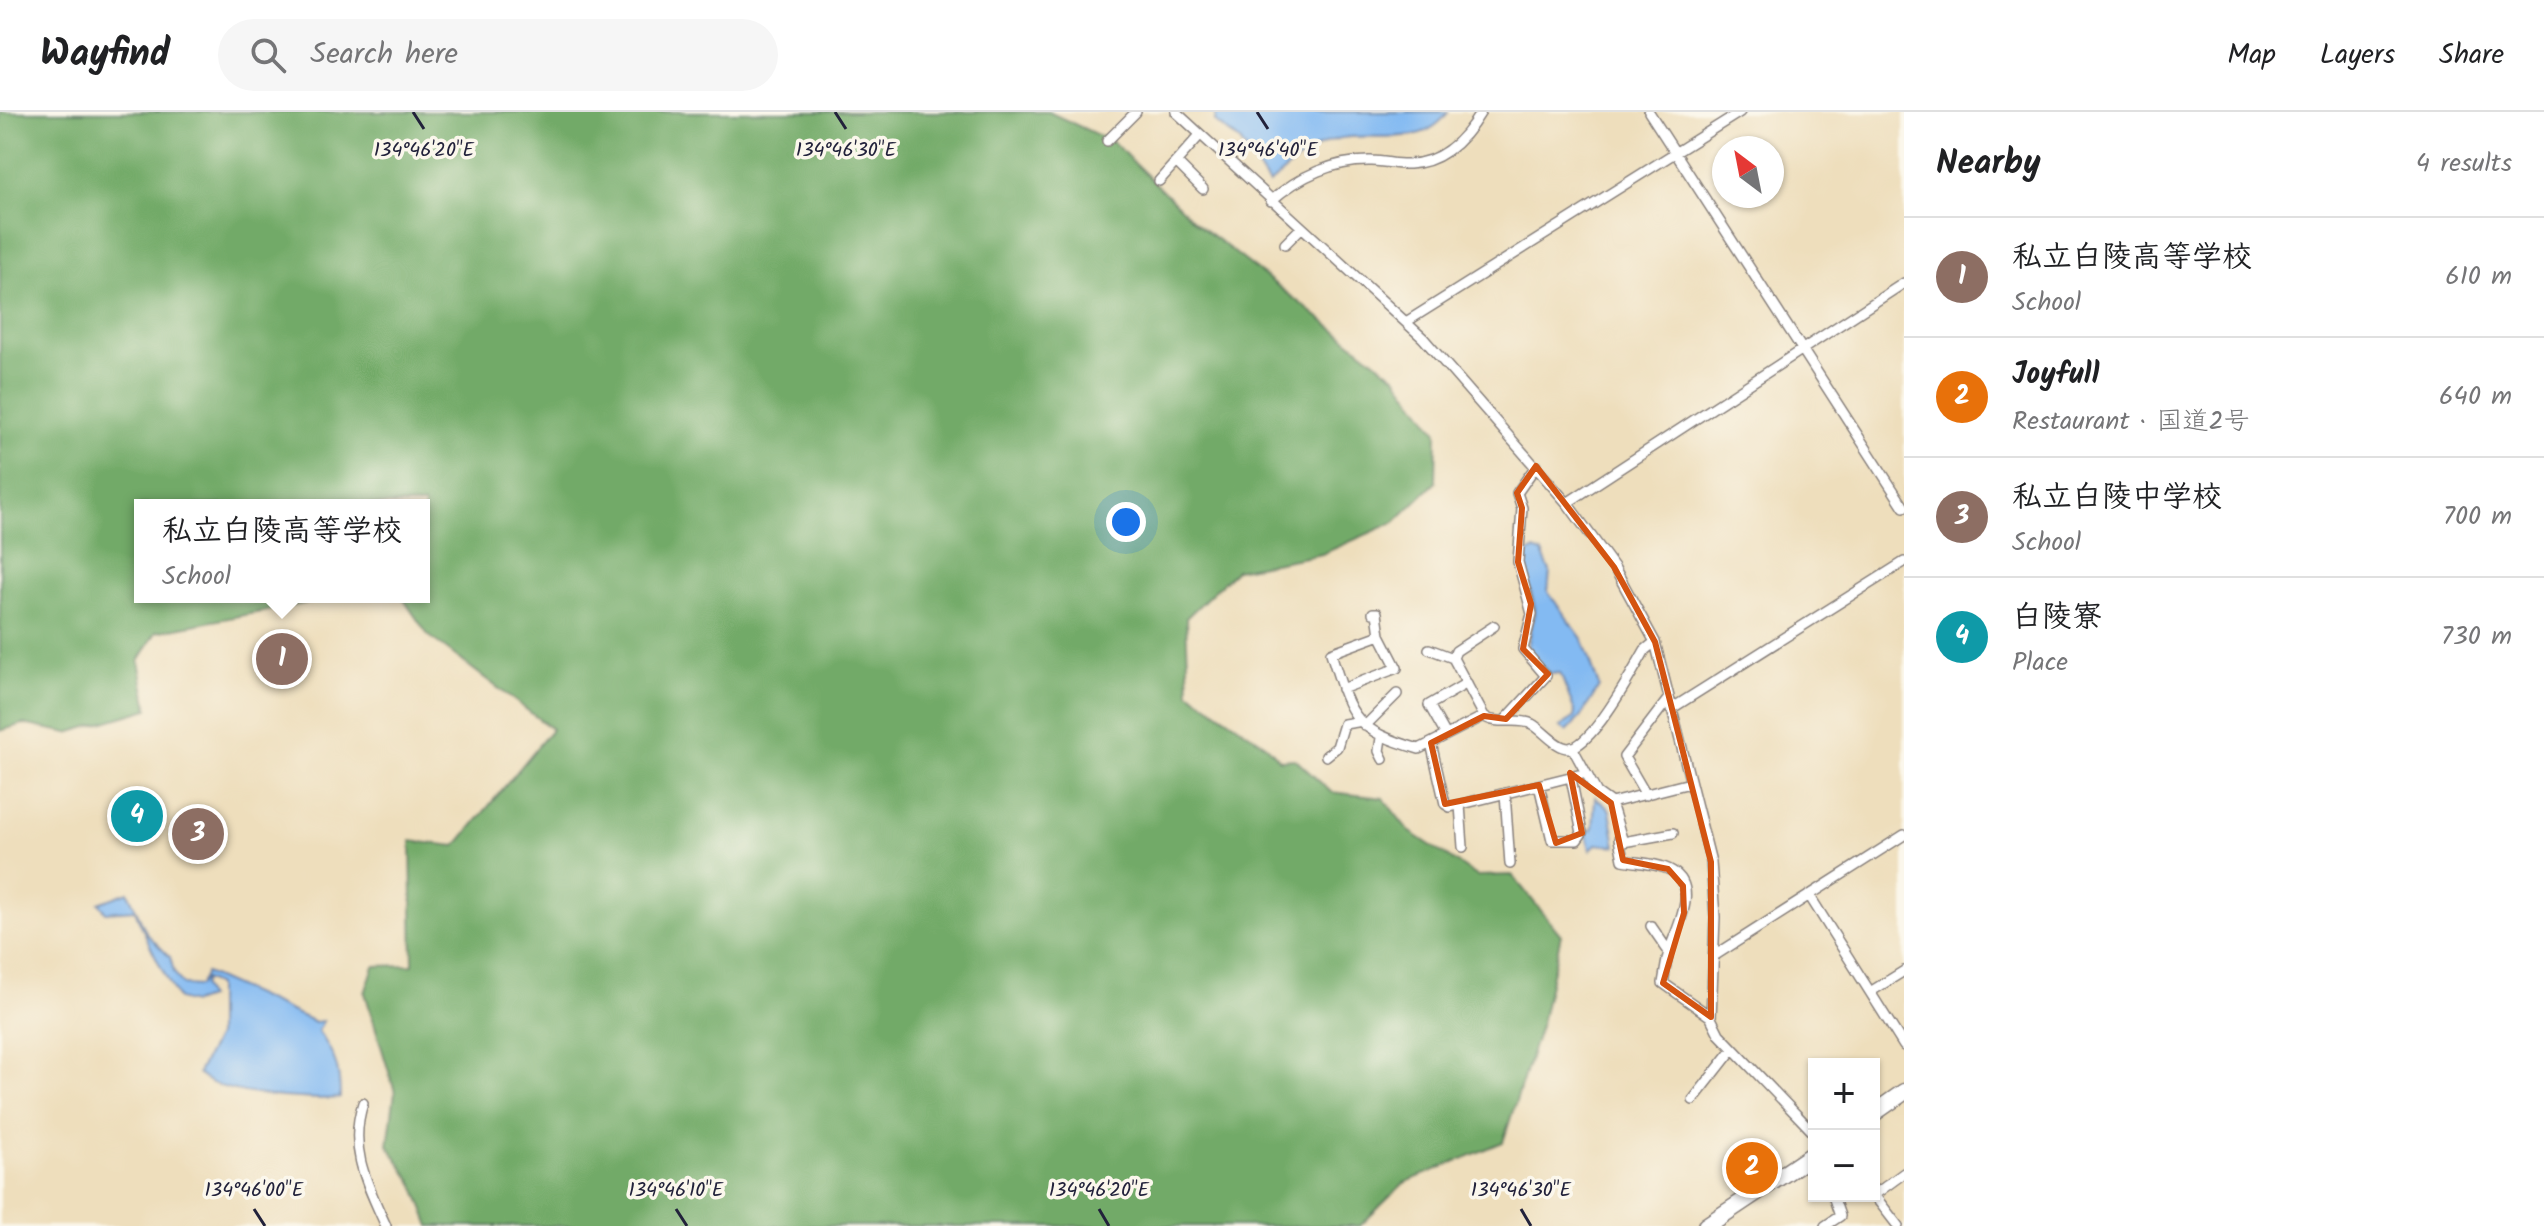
<!DOCTYPE html>
<html lang="en">
<head>
<meta charset="utf-8">
<style>
  body { margin:0; font-family:Kalam,"Klee One",sans-serif; background:#f6f6f6; color:#202124 }
  .controls { position:absolute; right:24px; bottom:24px; display:grid; overflow:hidden; border-radius:0px; box-shadow:0 2px 6px #0004 }
  .controls button { width:72px; height:72px; display:grid; place-items:center; padding:0; border:0; border-bottom:2px solid #e0e0e0; background:#fff; color:#202124; font:40px sans-serif }
  .compass { position:absolute; left:1712px; top:24px; width:72px; height:72px; border-radius:50%; background:#fff; box-shadow:0 2px 6px #0004; rotate:328deg }
  .you { position:absolute; left:1126px; top:410px; width:28px; height:28px; margin:-20px; border:6px solid #fff; border-radius:50%; background:#1a73e8; box-shadow:0 0 0 12px #1a73e833 }
  .badge { display:grid; place-items:center; width:52px; height:52px; border-radius:50%; background:#b5179e; color:#fff; font-size:26px; font-weight:700 }
  .pin { position:absolute; translate:-50% -50%; border:4px solid #fff; box-shadow:0 2px 8px #0006 }
  .popup { position:absolute; left:134px; top:387px; width:296px; height:104px; box-sizing:border-box; display:grid; place-content:center; border-radius:0px; background:#fff; filter:drop-shadow(0 2px 6px #0005); font-size:26px; white-space:nowrap; color:#757577 }
  .popup b { font-size:30px; color:#202124 }
  .popup::after { content:''; position:absolute; left:50%; top:100%; margin-left:-16px; border:16px solid transparent; border-top-color:#fff }
  .list { margin:0; padding:0; list-style:none }
  h2 { display:flex; justify-content:space-between; align-items:center; height:104px; margin:0; padding:0 32px; font-size:34px }
  h2 small { font-size:26px; font-weight:400; color:#757577 }
  .list li { display:grid; grid-template-columns:52px 1fr auto; gap:24px; align-items:center; box-sizing:border-box; height:120px; padding:0 32px; border-top:2px solid #e0e0e0 }
  .list b { display:block; font-size:30px; white-space:nowrap }
  .list p { margin:0; font-size:26px; white-space:nowrap; color:#757577 }
  .list em { font-size:26px; font-style:normal; color:#757577 }
  .icon { flex:none; width:44px; height:44px; fill:none; stroke:currentColor; stroke-width:2; stroke-linecap:round; stroke-linejoin:round }
  .map { position:relative; flex:none; width:1904px; height:1114px; overflow:hidden }
  header { display:flex; align-items:center; gap:48px; box-sizing:border-box; height:112px; padding:0 40px; background:#fff; border-bottom:2px solid #e0e0e0 }
  header strong { font-size:38px }
  nav { display:flex; gap:44px; margin-inline-start:auto; font-size:28px }
  .search { width:560px; height:72px; background:#f6f6f6; display:flex; align-items:center; gap:20px; box-sizing:border-box; padding:0 28px; border-radius:44px; color:#757577; font-size:30px }
  main { display:flex }
  aside { flex:1; background:#fff }
  .map>svg:first-child { display:block }
</style>
</head>
<body>
<header>
<strong>Wayfind</strong>
<div class="search"><svg class="icon" aria-label="search" viewBox="0 0 24 24"><circle cx="10" cy="10" r="6"/><path d="M15 15l6 6"/></svg>Search here</div>
<nav><a>Map</a><a>Layers</a><a>Share</a></nav>
</header>
<main>
<div class="map">
<svg width="1904" height="1114" viewBox="0 0 1904 1114">
  <rect width="100%" height="100%" fill="#fbf7ec"/>
  <filter id="ink" filterUnits="userSpaceOnUse"><feTurbulence type="fractalNoise" baseFrequency=".0125" numOctaves="2"/><feDisplacementMap in="SourceGraphic" scale="16" xChannelSelector="R" yChannelSelector="G"/><feConvolveMatrix kernelMatrix="1 2 1 2 8 2 1 2 1" color-interpolation-filters="sRGB"/></filter>
  <filter id="wash" filterUnits="userSpaceOnUse"><feTurbulence type="fractalNoise" baseFrequency=".006" numOctaves="4" result="noise"/><feDisplacementMap in="SourceGraphic" scale="32" xChannelSelector="R" yChannelSelector="G"/><feGaussianBlur stdDeviation="1.8" result="paint"/><feColorMatrix in="noise" values="0 0 0 0 0 0 0 0 0 0 0 0 0 0 0 0 0 1.4 0 .05"/><feComposite in="paint" operator="in"/></filter>
  <g filter="url(#wash)">
    <rect width="100%" height="100%" fill="#eedebc"/>
    <path fill="#72aa68" stroke="#4a6652" stroke-width="2" d="M 0,0 L 1049,0 L 1113,30 L 1196,111 L 1396,265 L 1437,320 L 1436,370 L 1395,410 L 1322,442 L 1236,458 L 1186,506 L 1189,580 L 1267,634 L 1280,648 L 1295,647 L 1331,680 L 1383,686 L 1409,719 L 1477,764 L 1512,763 L 1561,823 L 1541,911 L 1503,1030 L 1404,1071 L 1360,1114 L 430,1114 L 414,1073 L 388,1033 L 395,980 L 365,881 L 374,854 L 413,853 L 411,729 L 456,734 L 552,617 L 428,523 L 402,485 L 424,485 L 424,393 L 140,393 L 140,485 L 338,485 L 156,520 L 139,549 L 148,597 L 68,621 L 23,612 L 0,619 Z"/>
    <path fill="#83baf2" stroke="#526e96" stroke-width="2" d="M 1216,0 L 1448,0 C 1422,39 1375,18 1337,27 C 1310,34 1290,55 1269,72 L 1240,29 L 1215,10 Z
      M 1534,438 L 1542,441 L 1550,459 L 1548,480 L 1583,528 L 1599,575 L 1580,606 L 1567,619 L 1560,615 L 1574,606 L 1575,600 L 1560,561 L 1551,562 L 1527,539 L 1535,497 L 1522,443 Z
      M 1595,685 L 1610,698 L 1616,734 L 1596,732 L 1590,738 L 1586,719 L 1593,717 Z
      M 128,780 L 147,822 L 170,845 L 174,860 L 183,873 L 199,874 L 206,861 L 315,910 L 323,909 L 318,919 C 335,942 340,957 340,986 C 312,989 215,984 198,961 L 217,924 L 217,873 L 205,867 L 203,874 L 208,886 L 193,891 L 178,887 C 162,858 146,828 135,798 L 106,800 L 99,791 Z"/>
  </g>
  <g filter="url(#ink)">
    <g fill="none" stroke-linecap="round" stroke-linejoin="round">
      <defs>
        <path id="minor" d="M 1176,0 L 1423,226 L 1567,391 L 1614,455 L 1655,530 L 1711,750 L 1715,805 L 1711,906 L 1719,922 L 1814,1021
          M 1649,0 L 1904,395
          M 1107,29 L 1136,0
          M 1176,50 L 1203,77
          M 1159,69 L 1200,23
          M 1271,89 C 1299,64 1334,48 1372,49 C 1385,49 1397,53 1409,52 C 1443,51 1465,27 1481,0
          M 1285,132 L 1301,116
          M 1406,210 L 1740,0
          M 1567,391 L 1904,171
          M 1373,501 L 1377,501 L 1380,523
          M 1429,537 L 1453,546 L 1484,604
          M 1453,546 L 1456,539 L 1494,514
          M 1342,577 L 1397,556 L 1380,523 L 1331,541 C 1351,605 1352,617 1419,637 L 1484,604 C 1496,614 1517,605 1532,612 C 1543,618 1556,636 1569,636 C 1592,635 1633,559 1645,538 L 1655,530
          M 1671,597 L 1904,450
          M 1506,607 L 1546,564 L 1523,537 L 1532,502 L 1518,450 L 1522,396 L 1517,381 L 1536,354
          M 1365,614 L 1397,582
          M 1446,623 L 1429,593 L 1467,571
          M 1381,626 L 1379,639 L 1383,647
          M 1431,631 L 1445,692 L 1450,695 L 1586,661
          M 1572,635 L 1597,681 L 1611,691 L 1690,671
          M 1326,644 L 1337,635 L 1344,612 L 1357,610
          M 1539,673 L 1552,728 L 1577,728 L 1582,721 L 1571,666
          M 1505,681 L 1510,752
          M 1646,683 L 1624,645 L 1669,586
          M 1611,691 L 1623,730 L 1673,721
          M 1460,693 L 1463,735
          M 1619,727 L 1623,748 C 1637,751 1659,751 1672,759 C 1701,776 1675,818 1669,840 C 1666,850 1665,861 1663,871 L 1711,905
          M 1809,783 L 1904,934
          M 1651,814 L 1669,840
          M 1714,844 L 1904,723
          M 1870,880 L 1904,859
          M 1693,988 L 1733,937
          M 363,991 C 348,1037 367,1072 386,1114
          M 1825,1114 L 1840,1104 L 1833,1084
          M 1898,1114 L 1874,1083 L 1904,1061"/>
        <path id="trunk" d="M 1874,1001 L 1904,980
          M 1706,1114 L 1814,1042"/>
      </defs>
      <use href="#minor" stroke="#88807c" stroke-width="12"/>
      <use href="#trunk" stroke="#88807c" stroke-width="19"/>
      <use href="#minor" stroke="#fff" stroke-width="9"/>
      <use href="#trunk" stroke="#fff" stroke-width="16"/>
    </g>
  </g>
  <path fill="none" stroke="#d45411" stroke-width="6" stroke-linejoin="round" d="M 1536,354 L 1614,455 L 1655,530 L 1711,750 L 1711,905 L 1663,871 L 1684,801 L 1683,774 L 1668,757 L 1623,748 L 1611,691 L 1570,661 L 1582,721 L 1556,731 L 1539,673 L 1445,692 L 1431,631 L 1484,604 L 1506,607 L 1548,562 L 1523,537 L 1531,492 L 1518,450 L 1522,396 L 1517,381 Z"/>
  <path fill="none" stroke="#22223b" stroke-width="3" d="M 413,0 L 424,17M 835,0 L 846,17M 1257,0 L 1268,17M 254,1097 L 265,1114M 676,1097 L 687,1114M 1099,1097 L 1109,1114M 1521,1097 L 1531,1114"/>
  <g font-size="20" text-anchor="middle" fill="#22223b" stroke="#fbf7ec" stroke-width="7" stroke-linejoin="round" paint-order="stroke">
    <text x="1268" y="44">134°46'40"E</text>
    <text x="424" y="44">134°46'20"E</text>
    <text x="846" y="44">134°46'30"E</text>
    <text x="254" y="1084">134°46'00"E</text>
    <text x="676" y="1084">134°46'10"E</text>
    <text x="1099" y="1084">134°46'20"E</text>
    <text x="1521" y="1084">134°46'30"E</text>
  </g>
</svg>
<div class="controls">
<button>+</button>
<button>−</button>
</div>
<svg class="compass" viewBox="-18 -18 36 36"><path d="M0-13l5 13h-10z" fill="#e53935"/><path d="M0 13l5-13h-10z" fill="#757577"/></svg>
<div class="you"></div>
<div class="pin badge" style="left:282px;top:547px;background:#8d6e63">1</div>
<div class="popup"><b>私立白陵高等学校</b>School</div>
<div class="pin badge" style="left:1752px;top:1056px;background:#e8710a">2</div>
<div class="pin badge" style="left:198px;top:722px;background:#8d6e63">3</div>
<div class="pin badge" style="left:137px;top:704px;background:#0f9aa8">4</div>
</div>
<aside>
<h2>Nearby<small>4 results</small></h2>
<ul class="list">
<li><span class="badge" style="background:#8d6e63">1</span><div><b>私立白陵高等学校</b><p>School</p></div><em>610 m</em></li>
<li><span class="badge" style="background:#e8710a">2</span><div><b>Joyfull</b><p>Restaurant · 国道2号</p></div><em>640 m</em></li>
<li><span class="badge" style="background:#8d6e63">3</span><div><b>私立白陵中学校</b><p>School</p></div><em>700 m</em></li>
<li><span class="badge" style="background:#0f9aa8">4</span><div><b>白陵寮</b><p>Place</p></div><em>730 m</em></li>
</ul>
</aside>
</main>
</body>
</html>
